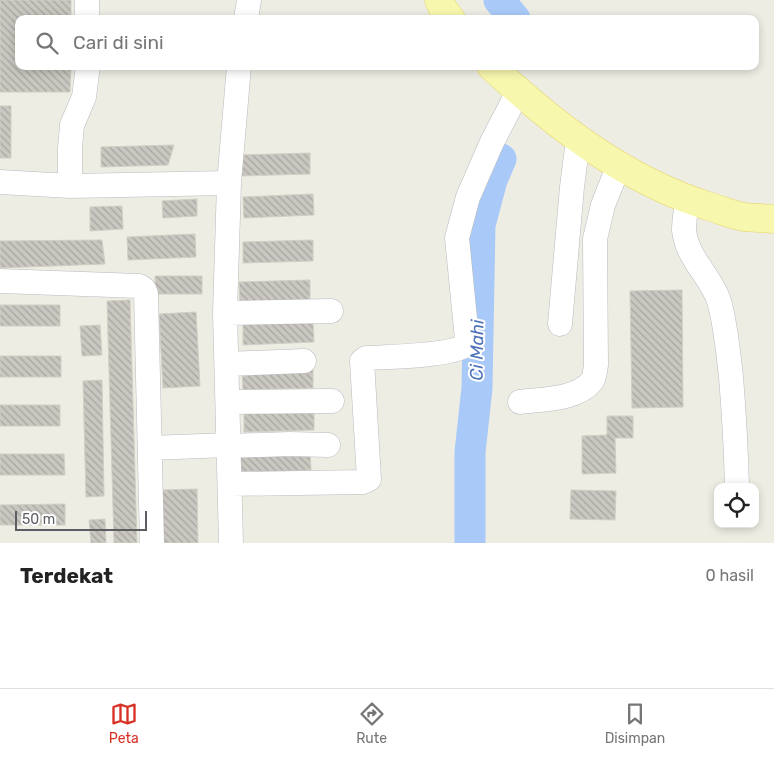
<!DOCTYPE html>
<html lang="id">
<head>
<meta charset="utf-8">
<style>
  body { margin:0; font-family:Rubik,sans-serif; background:#f6f6f6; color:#222 }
  .controls { position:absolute; right:15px; bottom:15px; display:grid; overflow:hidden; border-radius:10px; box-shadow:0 2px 8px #0003 }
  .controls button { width:45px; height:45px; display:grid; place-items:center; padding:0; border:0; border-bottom:1px solid #e0e0e0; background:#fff; color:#222; font:25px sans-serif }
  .scale { position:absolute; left:15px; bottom:12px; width:132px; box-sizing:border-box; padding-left:5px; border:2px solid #5c5e63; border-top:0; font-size:14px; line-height:18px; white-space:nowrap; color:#5c5e63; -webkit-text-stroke:4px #fff; paint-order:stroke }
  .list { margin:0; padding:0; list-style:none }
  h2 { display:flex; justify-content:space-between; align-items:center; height:65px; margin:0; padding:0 20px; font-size:21px }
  h2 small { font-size:16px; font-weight:400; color:#767676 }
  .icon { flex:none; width:28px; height:28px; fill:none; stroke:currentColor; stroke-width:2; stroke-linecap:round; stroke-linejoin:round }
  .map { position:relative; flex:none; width:774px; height:543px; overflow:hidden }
  .search { position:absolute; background:#fff; box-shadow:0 2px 8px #0003; left:15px; right:15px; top:15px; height:55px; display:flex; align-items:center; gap:12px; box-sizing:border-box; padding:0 18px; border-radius:10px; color:#767676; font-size:19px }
  .sheet { height:145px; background:#fff }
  nav { display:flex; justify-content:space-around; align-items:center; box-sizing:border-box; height:70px; border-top:1px solid #e0e0e0; background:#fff; font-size:14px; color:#767676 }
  nav a { display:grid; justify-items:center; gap:2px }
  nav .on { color:#d93025 }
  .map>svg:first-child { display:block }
</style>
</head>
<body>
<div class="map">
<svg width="774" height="543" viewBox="0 0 774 543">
  <defs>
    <pattern id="building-back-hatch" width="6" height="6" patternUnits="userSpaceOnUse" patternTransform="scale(1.25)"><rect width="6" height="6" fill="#c9c7c0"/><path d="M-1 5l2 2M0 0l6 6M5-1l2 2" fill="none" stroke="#a6a5a0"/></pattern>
  </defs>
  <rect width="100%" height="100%" fill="#edede4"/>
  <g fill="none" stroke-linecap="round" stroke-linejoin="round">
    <path stroke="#a9caf8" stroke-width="31" d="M 499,0 L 515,19
      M 470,543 L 470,452 L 477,388 L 480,225 L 492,180 L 501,159"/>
  </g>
  <path fill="url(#building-back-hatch)" stroke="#d1cfc3" d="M 0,0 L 71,0 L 71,19 L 19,19 L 19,66 L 71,66 L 70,92 L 0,92 Z
    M 0,106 L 11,106 L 11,158 L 0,158 Z
    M 174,145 L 168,165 L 101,167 L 101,147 Z
    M 310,153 L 310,174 L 240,176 L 240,155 Z
    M 313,194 L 314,215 L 244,218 L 243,197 Z
    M 197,199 L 197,216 L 163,218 L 162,201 Z
    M 122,206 L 123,229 L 90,231 L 90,207 Z
    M 195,234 L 196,257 L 128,260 L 127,237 Z
    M 102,240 L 105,264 L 0,268 L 0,241 Z
    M 313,240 L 313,261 L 243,263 L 243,242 Z
    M 155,276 L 202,276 L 202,294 L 155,294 Z
    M 310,280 L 310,301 L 240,303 L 239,282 Z
    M 682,290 L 683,407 L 632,408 L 630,291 Z
    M 130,300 L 137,543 L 114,543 L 107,301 Z
    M 0,305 L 60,305 L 60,326 L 0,326 Z
    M 196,312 L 200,386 L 163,388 L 159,314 Z
    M 313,321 L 314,342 L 243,345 L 243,323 Z
    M 100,325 L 102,355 L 82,356 L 80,326 Z
    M 0,356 L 61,356 L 61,377 L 0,377 Z
    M 313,367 L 313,388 L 243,390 L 242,369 Z
    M 102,380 L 104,496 L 86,497 L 83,381 Z
    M 0,405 L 60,405 L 60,426 L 0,426 Z
    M 314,409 L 314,430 L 244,432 L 244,411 Z
    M 607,416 L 633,416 L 633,438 L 615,438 L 616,473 L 582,474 L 582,436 L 607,435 Z
    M 310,450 L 311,470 L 241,473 L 240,452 Z
    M 0,454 L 64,454 L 65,475 L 0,475 Z
    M 197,489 L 198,543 L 163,543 L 162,490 Z
    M 571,490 L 616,491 L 615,520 L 570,519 Z
    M 65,504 L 65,525 L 0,525 L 0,505 Z
    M 105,519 L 106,543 L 91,543 L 89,520 Z"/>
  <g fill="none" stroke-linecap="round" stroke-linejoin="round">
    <defs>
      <path id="minor" d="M 87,0 L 87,19
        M 246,19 L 249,0
        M 0,182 L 70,186 L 229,183
        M 70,186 L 70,148 L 72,125 L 84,97 L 88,66
        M 687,200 C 686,210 684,221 684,230 C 687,259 711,276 719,301 C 726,326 728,351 731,377 C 734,413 736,450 737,487
        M 0,281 L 139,286 L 144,289 L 146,294 L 152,543
        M 225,313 L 331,311
        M 560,324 L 572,187 L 578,140
        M 227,364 L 304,361
        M 228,402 L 332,401
        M 520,402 C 542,399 577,400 592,381 C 595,377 595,370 596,365 L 595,239 L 603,205 L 619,165
        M 229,446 L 290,444 L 328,445
        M 150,448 L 228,445
        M 230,484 L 363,482 L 369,479 L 362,361 L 366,358 C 387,357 451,356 466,345 L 467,339 L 457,238 L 468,197 L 492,142 L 518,92
        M 231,543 L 225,313 L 229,183 L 239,66"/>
      <path id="major" d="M 439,0 L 443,9 L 451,19
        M 491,66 C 554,125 626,181 711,207 C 721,210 733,215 744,217 C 754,218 764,218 774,219"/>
    </defs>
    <use href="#minor" stroke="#b9babf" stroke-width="25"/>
    <use href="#major" stroke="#e6d464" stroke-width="29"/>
    <use href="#minor" stroke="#fff" stroke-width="24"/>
    <use href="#major" stroke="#f8f7ae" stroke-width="28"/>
  </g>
  <g text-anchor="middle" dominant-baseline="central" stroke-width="4" stroke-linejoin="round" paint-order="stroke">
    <g font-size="18" font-style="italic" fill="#4e73ba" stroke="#fff">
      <text transform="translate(477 350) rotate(-89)">Ci Mahi</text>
    </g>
  </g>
</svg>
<div class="controls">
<button><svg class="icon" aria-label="locate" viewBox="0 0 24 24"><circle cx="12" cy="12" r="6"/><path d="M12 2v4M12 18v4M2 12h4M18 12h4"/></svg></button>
</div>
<div class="scale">50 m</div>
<div class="search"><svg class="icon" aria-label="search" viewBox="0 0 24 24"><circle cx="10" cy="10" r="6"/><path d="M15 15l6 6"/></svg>Cari di sini</div>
</div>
<section class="sheet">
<h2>Terdekat<small>0 hasil</small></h2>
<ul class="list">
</ul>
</section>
<nav>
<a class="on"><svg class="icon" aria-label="map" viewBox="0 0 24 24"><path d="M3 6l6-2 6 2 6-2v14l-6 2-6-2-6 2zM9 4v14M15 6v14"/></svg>Peta</a>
<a><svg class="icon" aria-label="directions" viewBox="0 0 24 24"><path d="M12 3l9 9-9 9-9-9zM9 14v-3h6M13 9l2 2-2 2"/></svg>Rute</a>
<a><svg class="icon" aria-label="saved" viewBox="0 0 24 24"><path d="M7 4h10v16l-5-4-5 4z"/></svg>Disimpan</a>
</nav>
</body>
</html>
